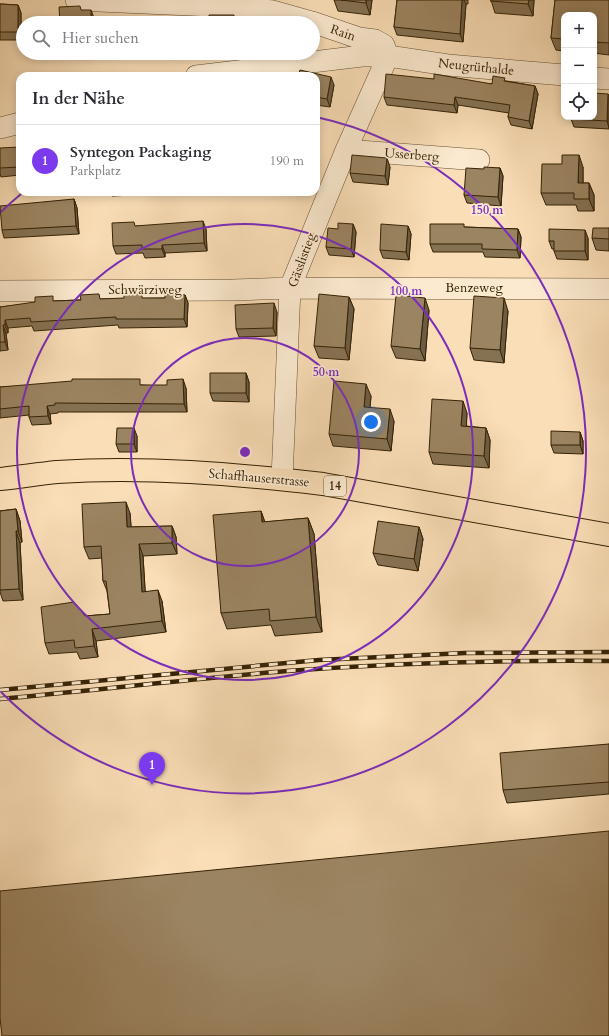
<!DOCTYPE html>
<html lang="de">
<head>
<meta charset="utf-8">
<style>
  body { margin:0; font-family:Cardo,serif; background:#f7f7f7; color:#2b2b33 }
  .controls { position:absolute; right:12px; top:12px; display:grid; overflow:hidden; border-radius:8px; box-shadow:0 2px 10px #0003 }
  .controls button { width:36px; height:36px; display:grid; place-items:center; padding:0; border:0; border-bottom:1px solid #e1e1e2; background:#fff; color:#2b2b33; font:20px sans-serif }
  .you { position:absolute; left:371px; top:422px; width:14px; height:14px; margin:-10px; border:3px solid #fff; border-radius:50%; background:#1a73e8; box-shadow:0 0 0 6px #1a73e833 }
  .badge { display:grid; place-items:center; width:26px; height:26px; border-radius:50%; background:#7c3aed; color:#fff; font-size:13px; font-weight:700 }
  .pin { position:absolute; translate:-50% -33px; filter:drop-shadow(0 1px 2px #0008) }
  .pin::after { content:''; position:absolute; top:21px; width:14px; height:12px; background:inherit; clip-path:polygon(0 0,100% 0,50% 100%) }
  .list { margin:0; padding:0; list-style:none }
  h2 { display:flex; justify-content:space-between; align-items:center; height:52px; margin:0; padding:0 16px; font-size:17px }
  h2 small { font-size:13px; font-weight:400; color:#7c7c81 }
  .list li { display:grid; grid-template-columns:26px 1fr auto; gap:12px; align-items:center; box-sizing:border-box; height:72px; padding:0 16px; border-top:1px solid #e1e1e2 }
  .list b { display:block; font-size:15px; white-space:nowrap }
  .list p { margin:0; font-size:13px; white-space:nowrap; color:#7c7c81 }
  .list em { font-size:13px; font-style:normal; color:#7c7c81 }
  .icon { flex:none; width:22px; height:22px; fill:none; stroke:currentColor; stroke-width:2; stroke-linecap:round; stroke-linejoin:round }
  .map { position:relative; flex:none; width:609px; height:1036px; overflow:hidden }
  .search { position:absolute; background:#fff; box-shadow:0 2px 10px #0003; left:16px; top:16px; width:304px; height:44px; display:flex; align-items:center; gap:10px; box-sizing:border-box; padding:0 14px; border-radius:22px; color:#7c7c81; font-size:15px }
  .panel { position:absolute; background:#fff; box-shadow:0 2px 10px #0003; left:16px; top:72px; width:304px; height:124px; border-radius:12px }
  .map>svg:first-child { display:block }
</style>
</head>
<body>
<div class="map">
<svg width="609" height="1036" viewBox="0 0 609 1036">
  <rect width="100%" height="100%" fill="#fadeb7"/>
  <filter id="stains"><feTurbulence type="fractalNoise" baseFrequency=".005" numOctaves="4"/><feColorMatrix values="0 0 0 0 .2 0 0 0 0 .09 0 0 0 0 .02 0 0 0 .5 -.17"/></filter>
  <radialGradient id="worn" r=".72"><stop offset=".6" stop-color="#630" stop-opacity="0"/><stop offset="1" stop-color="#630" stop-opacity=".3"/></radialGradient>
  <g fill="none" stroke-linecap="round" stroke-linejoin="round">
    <defs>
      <path id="minor" d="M 76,0 L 236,7 L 273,11 L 312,22 L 359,38 L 375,40 L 384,45 L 388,56
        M 196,76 L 362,56 L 388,56 L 448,65 L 564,75
        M 594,78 L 609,79
        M 0,128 L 20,123
        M 346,150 L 479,160
        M 0,291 L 233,290 L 290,288 L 609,289
        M 282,479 L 290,288 L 346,150 L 388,56"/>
      <path id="major" d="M 0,479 C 19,477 38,474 57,472 C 145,466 236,474 323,484 L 609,535"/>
    </defs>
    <use href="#minor" stroke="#665131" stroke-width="22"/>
    <use href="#major" stroke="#352204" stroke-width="24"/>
    <use href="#minor" stroke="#fcead0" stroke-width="21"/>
    <use href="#major" stroke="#fadeb7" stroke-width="22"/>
    <defs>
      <path id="rail" d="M 0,690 L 319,660 L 465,653 L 609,652
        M 0,699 C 96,690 191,679 287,671 C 394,663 502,660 609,661"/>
    </defs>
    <use href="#rail" stroke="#352204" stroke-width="4.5"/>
    <use href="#rail" stroke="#fcead0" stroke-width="3" stroke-dasharray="9" stroke-linecap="butt"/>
  </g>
  <path fill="#857253" stroke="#352204" d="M 334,0 L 372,0 L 370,15 L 338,11 Z
    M 397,0 L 468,0 L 468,4 L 466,4 L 463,42 L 397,35 L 394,27 Z
    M 491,0 L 534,0 L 533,16 L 495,13 Z
    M 555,0 L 609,0 L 609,55 L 594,53 L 594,15 L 564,15 L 564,51 L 556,50 L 551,38 Z
    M 0,4 L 18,5 L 21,13 L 21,40 L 0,40 Z
    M 95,53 L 122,53 L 122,56 L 96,56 Z
    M 316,76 L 334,85 L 330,107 L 316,105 Z
    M 434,79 L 492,84 L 506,81 L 535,86 L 538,94 L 532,129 L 511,125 L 508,117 L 509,113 L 458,105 L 457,113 L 387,105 L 384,97 Z
    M 608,94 L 609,129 L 574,127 L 571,119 Z
    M 20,147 L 20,175 L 1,177 L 0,174 L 0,168 Z
    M 390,167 L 388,185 L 353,182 L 350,173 Z
    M 583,167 L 583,183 L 589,183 L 594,195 L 594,211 L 578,211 L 576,205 L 546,205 L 541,193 Z
    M 500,168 L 503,176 L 501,206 L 467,203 L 464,195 L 484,169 Z
    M 111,192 L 199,192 L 112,196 Z
    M 74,199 L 77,208 L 79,234 L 4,238 L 2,230 Z
    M 353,224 L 356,232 L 354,257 L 329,255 L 326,247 L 338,229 Z
    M 136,226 L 206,229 L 207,251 L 165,253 L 165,257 L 145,258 L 143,253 L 116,254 L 113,246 Z
    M 408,226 L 411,234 L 409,260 L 383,258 L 380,250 Z
    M 465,227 L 518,229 L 521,237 L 520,258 L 485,257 L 483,252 L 433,252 L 430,244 Z
    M 609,228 L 609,251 L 596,250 L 592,238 Z
    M 588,238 L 588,260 L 557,259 L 554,251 L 554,249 L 552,249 L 549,241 Z
    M 185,295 L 188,303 L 187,327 L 119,328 L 118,325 L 34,331 L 32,326 L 8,328 L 8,333 L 6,333 L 8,350 L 0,351 L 0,307 L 54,301 L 101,299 L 165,298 Z
    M 349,297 L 354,309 L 349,360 L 319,358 L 314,346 Z
    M 429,310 L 425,361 L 396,358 L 391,346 Z
    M 508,311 L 504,363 L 474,360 L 470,348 Z
    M 277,312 L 276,336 L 239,337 L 236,329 Z
    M 246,373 L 249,382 L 249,402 L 213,401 L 210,393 Z
    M 142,385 L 186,388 L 187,412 L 58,412 L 58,413 L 50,414 L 51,424 L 32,425 L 29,417 L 29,415 L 0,418 L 0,387 Z
    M 371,396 L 370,407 L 394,421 L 391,451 L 333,446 L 329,434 Z
    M 467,413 L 466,426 L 486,428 L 490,440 L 489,468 L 433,464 L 429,452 Z
    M 580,432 L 583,441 L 583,454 L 554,453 L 551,445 Z
    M 137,436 L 137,452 L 119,452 L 116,444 Z
    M 16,509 L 20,521 L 22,542 L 20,543 L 23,600 L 3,601 L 0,592 L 0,511 Z
    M 261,511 L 265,522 L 308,518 L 314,534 L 322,632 L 275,636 L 271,625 L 227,629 L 221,613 Z
    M 130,513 L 131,527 L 172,526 L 176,537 L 177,554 L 143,556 L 145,591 L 162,601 L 166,632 L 96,641 L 98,657 L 80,659 L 77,652 L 49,654 L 45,643 L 85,616 L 110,614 L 107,591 L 103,581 L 102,558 L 89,559 L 84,547 Z
    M 419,527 L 423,539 L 418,571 L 378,565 L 373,553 Z
    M 609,744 L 609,794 L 507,803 L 503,790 Z"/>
  <path fill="#6c5c44" stroke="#352204" d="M 366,0 L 372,0 L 370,15 L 366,3 Z
    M 462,0 L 464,0 L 466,4 L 463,42 L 460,34 Z
    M 529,0 L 534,0 L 533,16 L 528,4 Z
    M 18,5 L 21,13 L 21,40 L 18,32 Z
    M 91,10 L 96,23 L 91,19 Z
    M 331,77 L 334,85 L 330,107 L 327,99 Z
    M 535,86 L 538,94 L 532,129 L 529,121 Z
    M 608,94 L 609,95 L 609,128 L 607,121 Z
    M 455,97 L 458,105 L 457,113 L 454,105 Z
    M 579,155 L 583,167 L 583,195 L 578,183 Z
    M 387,158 L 390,167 L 388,185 L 385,176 Z
    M 500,168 L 503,176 L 501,206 L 498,197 Z
    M 589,183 L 594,195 L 594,211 L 589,199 Z
    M 74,199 L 77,208 L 79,234 L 76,226 Z
    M 203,221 L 206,229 L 207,251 L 204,243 Z
    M 353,224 L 356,232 L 354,257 L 351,249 Z
    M 408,226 L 411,234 L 409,260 L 406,252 Z
    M 518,229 L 521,237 L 520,258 L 517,250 Z
    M 585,230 L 588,238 L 588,260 L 585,251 Z
    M 162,245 L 165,253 L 165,257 L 162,249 Z
    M 185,295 L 188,303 L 187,327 L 184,319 Z
    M 349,297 L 354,309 L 349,360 L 345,348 Z
    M 425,298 L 429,310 L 425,361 L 420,349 Z
    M 504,298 L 508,311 L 504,363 L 500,350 Z
    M 274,303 L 277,312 L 276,336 L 273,328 Z
    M 5,320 L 8,328 L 8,333 L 5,325 Z
    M 3,325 L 6,333 L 8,350 L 5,342 Z
    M 246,373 L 249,382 L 249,402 L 246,393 Z
    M 183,379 L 186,388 L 187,412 L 184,404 Z
    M 366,384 L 371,396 L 369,419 L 364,407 Z
    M 463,401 L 467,413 L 466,438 L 461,426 Z
    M 47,406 L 50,414 L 51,424 L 48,416 Z
    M 390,409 L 394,421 L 391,451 L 387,439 Z
    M 134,428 L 137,436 L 137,452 L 134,444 Z
    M 486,428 L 490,440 L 489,468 L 484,456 Z
    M 580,432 L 583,441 L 583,454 L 580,445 Z
    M 126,502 L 130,513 L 132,538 L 127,527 Z
    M 16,509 L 20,521 L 22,542 L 18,531 Z
    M 261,511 L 266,526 L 262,522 Z
    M 308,518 L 314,534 L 322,632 L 316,617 Z
    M 172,526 L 176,537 L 177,554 L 172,543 Z
    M 419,527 L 423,539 L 418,571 L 414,559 Z
    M 16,531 L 20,543 L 23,600 L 19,589 Z
    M 139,544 L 143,556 L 146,603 L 142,592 Z
    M 158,590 L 162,601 L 166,632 L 162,621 Z
    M 92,629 L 96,641 L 98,657 L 94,646 Z"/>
  <path fill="#9b8461" stroke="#352204" d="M 341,0 L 366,0 L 366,3 Z
    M 397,0 L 462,0 L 460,34 L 394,27 Z
    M 491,0 L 529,0 L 528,4 L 490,1 Z
    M 555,0 L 609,0 L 609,43 L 594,42 L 594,15 L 564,15 L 564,39 L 551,38 Z
    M 0,4 L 18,5 L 18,32 L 0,32 Z
    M 80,6 L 81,10 L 91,10 L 91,19 L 118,18 L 118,23 L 60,23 L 59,7 Z
    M 209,15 L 234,15 L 234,20 L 275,23 L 209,23 Z
    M 176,17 L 176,23 L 152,23 L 152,18 Z
    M 300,70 L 331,77 L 327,99 L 316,97 L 316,76 L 298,76 Z
    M 386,74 L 434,79 L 434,74 L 492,84 L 493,76 L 505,78 L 504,81 L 535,86 L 529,121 L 508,117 L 510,105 L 455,97 L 454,105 L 384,97 Z
    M 594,93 L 608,94 L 607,121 L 571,119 L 571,117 L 594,117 Z
    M 20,147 L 20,167 L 0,168 L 0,148 Z
    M 352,155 L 387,158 L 385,176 L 350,173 Z
    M 562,155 L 579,155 L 578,183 L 589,183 L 589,199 L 574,199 L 574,193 L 541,193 L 542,164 L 562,164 Z
    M 484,167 L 500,168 L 498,197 L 464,195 L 466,168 L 484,169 Z
    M 74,199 L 76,226 L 2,230 L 0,206 Z
    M 203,221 L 204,243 L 162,245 L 162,249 L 142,249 L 142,245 L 113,246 L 112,223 L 134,222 L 135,226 Z
    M 338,223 L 353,224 L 351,249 L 326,247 L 328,228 L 338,229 Z
    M 381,224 L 408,226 L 406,252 L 380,250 Z
    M 430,224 L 464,224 L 464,227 L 518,229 L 517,250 L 482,249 L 482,244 L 430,244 Z
    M 593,228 L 609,228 L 609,239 L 592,238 Z
    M 549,229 L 585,230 L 585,251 L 554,251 L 554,241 L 549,241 Z
    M 97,294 L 99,294 L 100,299 L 124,298 L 124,294 L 142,294 L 142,298 L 165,298 L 165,294 L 185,295 L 184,319 L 116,319 L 116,317 L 31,322 L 30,318 L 5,320 L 5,325 L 3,325 L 5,342 L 0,342 L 0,307 L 35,302 L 35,297 L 53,296 L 53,301 L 81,300 L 80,295 Z
    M 319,294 L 349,297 L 345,348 L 314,346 Z
    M 396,295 L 425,298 L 420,349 L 391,346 Z
    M 474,296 L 504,298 L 500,350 L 470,348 Z
    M 274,303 L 273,328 L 236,329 L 235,305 Z
    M 210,373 L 246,373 L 246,393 L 210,393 Z
    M 72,379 L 140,379 L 140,385 L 167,385 L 167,380 L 183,379 L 184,404 L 55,403 L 55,405 L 47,406 L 48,416 L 29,417 L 29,406 L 0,409 L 0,387 L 72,381 Z
    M 334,381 L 366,384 L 364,407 L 390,409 L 387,439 L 329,434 Z
    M 432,399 L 463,401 L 461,426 L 486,428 L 484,456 L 429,452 Z
    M 117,428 L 134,428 L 134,444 L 116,444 Z
    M 551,431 L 580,432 L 580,445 L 551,445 Z
    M 126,502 L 127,527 L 172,526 L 172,543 L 139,544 L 142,592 L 158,590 L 162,621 L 92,629 L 94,646 L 75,648 L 74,640 L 45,643 L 41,607 L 74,602 L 85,616 L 110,614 L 106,581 L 103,581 L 101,546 L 84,547 L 82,504 Z
    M 16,509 L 18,531 L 16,531 L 19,589 L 0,590 L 0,511 Z
    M 261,511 L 262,522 L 308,518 L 316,617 L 270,621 L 269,609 L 221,613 L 213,515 Z
    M 378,521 L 419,527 L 414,559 L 373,553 Z
    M 609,744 L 609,782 L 503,790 L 500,753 Z
    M 609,831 L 609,1036 L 2,1036 L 0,1018 L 0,891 Z"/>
  <g fill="none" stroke="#7b2cbf" stroke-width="2">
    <circle cx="245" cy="452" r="114"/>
    <circle cx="245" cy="452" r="228"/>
    <path d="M1 212A342 342 0 0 1 21 194M316 117A342 342 0 1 1 1 692"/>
  </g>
  <g text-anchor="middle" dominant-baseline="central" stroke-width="3.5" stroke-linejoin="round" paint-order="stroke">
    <rect fill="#fcead0" stroke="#715e41" stroke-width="1" x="324" y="476" width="22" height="20" rx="3"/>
    <g font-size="12" font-weight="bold" fill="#352204">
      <text x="335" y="486">14</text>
    </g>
    <g font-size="13" fill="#352204" stroke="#fcead0">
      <text transform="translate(343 33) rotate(19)">Rain</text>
      <text transform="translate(476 67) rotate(6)">Neugrüthalde</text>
      <text transform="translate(412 155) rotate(4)">Usserberg</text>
      <text transform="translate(302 260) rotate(-70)">Gässlistieg</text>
      <text x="474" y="288">Benzeweg</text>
      <text x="145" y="290">Schwärziweg</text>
      <text transform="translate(259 478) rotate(5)">Schaffhauserstrasse</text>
    </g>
  </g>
  <circle cx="245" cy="452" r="6" fill="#7b2cbf" stroke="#fcead0" stroke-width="2"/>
  <g font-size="12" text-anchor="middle" font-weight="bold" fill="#7b2cbf" stroke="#fcead0" stroke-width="3.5" stroke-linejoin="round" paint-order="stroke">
    <text x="487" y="214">150 m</text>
    <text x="406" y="295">100 m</text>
    <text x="326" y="376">50 m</text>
  </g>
  <rect width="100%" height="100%" filter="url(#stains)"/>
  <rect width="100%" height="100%" fill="url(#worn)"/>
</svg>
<div class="controls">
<button>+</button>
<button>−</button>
<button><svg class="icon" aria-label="locate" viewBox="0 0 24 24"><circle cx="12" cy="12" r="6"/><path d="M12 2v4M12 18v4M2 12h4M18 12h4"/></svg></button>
</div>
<div class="you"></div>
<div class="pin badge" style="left:152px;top:785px">1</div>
<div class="search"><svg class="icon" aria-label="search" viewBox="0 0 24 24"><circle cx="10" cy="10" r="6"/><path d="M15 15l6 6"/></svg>Hier suchen</div>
<section class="panel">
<h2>In der Nähe<small></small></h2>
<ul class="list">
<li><span class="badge">1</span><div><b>Syntegon Packaging</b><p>Parkplatz</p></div><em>190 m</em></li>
</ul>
</section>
</div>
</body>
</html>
